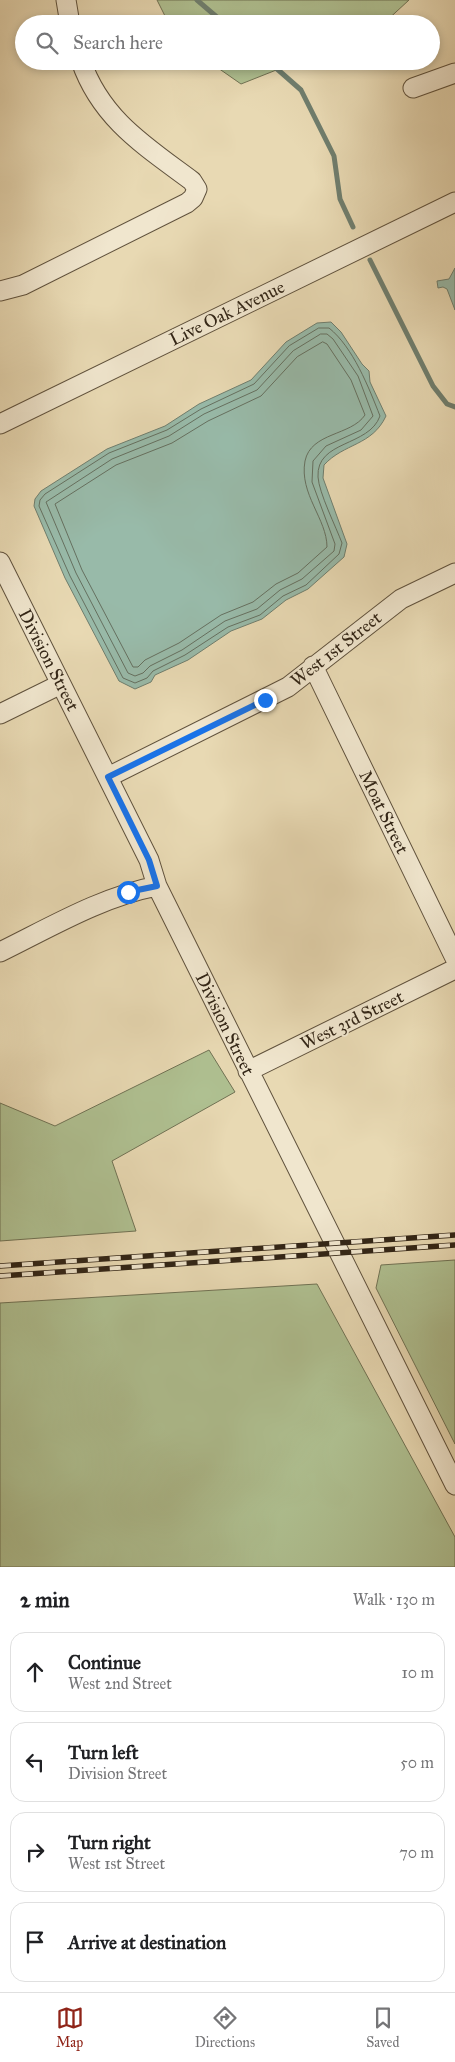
<!DOCTYPE html>
<html lang="en">
<head>
<meta charset="utf-8">
<style>
  body { margin:0; font-family:"IM FELL Great Primer",serif; background:#f2f2f2; color:#202124 }
  .stop { position:absolute; width:15px; height:15px; margin:-11px; border:4px solid #1a73e8; border-radius:50%; background:#fff }
  .stop.end { background:#1a73e8; border-color:#fff; box-shadow:0 1px 5px #0008 }
  .list { margin:0; padding:0; list-style:none }
  h2 { display:flex; justify-content:space-between; align-items:center; height:65px; margin:0; padding:0 20px; font-size:21px }
  h2 small { font-size:16px; font-weight:400; color:#757577 }
  .list li { display:grid; grid-template-columns:32px 1fr auto; gap:15px; align-items:center; box-sizing:border-box; height:80px; margin:0 10px 10px; padding:0 10px; border:1px solid #e0e0e0; border-radius:15px }
  .list b { display:block; font-size:19px; white-space:nowrap }
  .list p { margin:0; font-size:16px; white-space:nowrap; color:#757577 }
  .list em { font-size:16px; font-style:normal; color:#757577 }
  .icon { flex:none; width:28px; height:28px; fill:none; stroke:currentColor; stroke-width:2; stroke-linecap:round; stroke-linejoin:round }
  .map { position:relative; flex:none; width:455px; height:1567px; overflow:hidden }
  .search { position:absolute; background:#fff; box-shadow:0 2px 8px #0003; left:15px; right:15px; top:15px; height:55px; display:flex; align-items:center; gap:12px; box-sizing:border-box; padding:0 18px; border-radius:28px; color:#757577; font-size:19px }
  .sheet { height:425px; background:#fff }
  nav { display:flex; justify-content:space-around; align-items:center; box-sizing:border-box; height:70px; border-top:1px solid #e0e0e0; background:#fff; font-size:14px; color:#757577 }
  nav a { display:grid; justify-items:center; gap:2px }
  nav .on { color:#8f2418 }
  .map>svg:first-child { display:block }
</style>
</head>
<body>
<div class="map">
<svg width="455" height="1567" viewBox="0 0 455 1567">
  <rect width="100%" height="100%" fill="#e8d9b3"/>
  <filter id="stains"><feTurbulence type="fractalNoise" baseFrequency=".004" numOctaves="4"/><feColorMatrix values="0 0 0 0 .2 0 0 0 0 .09 0 0 0 0 .02 0 0 0 .5 -.17"/></filter>
  <radialGradient id="worn" r=".72"><stop offset=".6" stop-color="#630" stop-opacity="0"/><stop offset="1" stop-color="#630" stop-opacity=".3"/></radialGradient>
  <path fill="#afc091" stroke="#707254" d="M 157,0 L 409,0 L 383,24 L 169,24 Z
    M 208,61 L 299,61 L 241,84 Z
    M 209,1050 L 235,1092 L 112,1161 L 136,1231 L 0,1241 L 0,1103 L 55,1126 Z
    M 455,1260 L 455,1444 L 376,1288 L 381,1265 Z
    M 317,1284 L 455,1537 L 455,1567 L 0,1567 L 0,1303 Z"/>
  <path fill="#98baa9" stroke="#6f7e6e" d="M 455,268 L 455,310 L 447,289 L 443,287 L 438,288 L 437,281 L 449,279 Z
    M 331,322 L 341,332 L 362,364 L 369,371 L 370,382 L 386,416 C 372,446 344,443 324,465 L 323,478 L 347,544 L 344,557 L 308,589 L 286,600 L 262,619 L 231,631 L 188,660 L 155,675 L 151,682 L 135,689 L 119,681 L 65,578 L 34,506 L 35,499 L 41,491 L 107,449 L 165,426 L 199,404 L 251,380 L 286,342 L 317,323 Z"/>
  <g fill="none" stroke-linecap="round" stroke-linejoin="round">
    <path stroke="#657060" stroke-width="1" d="M 319,328 L 329,328 C 353,347 369,388 380,416 C 369,447 316,440 318,477 C 319,493 336,527 342,543 L 339,554 L 306,585 L 283,596 L 260,615 L 228,627 L 185,655 L 153,671 L 147,678 L 135,683 L 123,678 L 70,576 L 39,506 L 40,500 L 45,494 L 109,453 L 167,430 L 201,409 L 254,384 L 289,346 Z
      M 321,334 L 327,334 L 333,339 L 358,376 L 373,416 L 361,430 L 326,446 L 313,461 L 312,482 L 335,544 L 334,551 L 302,579 L 280,590 L 257,609 L 225,621 L 182,650 L 150,666 L 143,673 L 135,676 L 128,673 L 76,573 L 46,502 L 112,459 L 169,436 L 204,414 L 257,390 L 293,351 Z
      M 323,342 L 327,344 L 351,380 L 365,415 C 351,436 311,432 305,461 C 299,494 327,519 327,547 L 298,573 L 276,584 L 253,602 L 221,615 L 179,643 L 145,660 L 138,667 L 133,667 L 82,570 L 55,504 L 116,465 L 172,443 L 208,421 L 261,396 L 297,357 Z"/>
    <path stroke="#6f7e6e" stroke-width="5" d="M 197,0 L 225,24
      M 268,61 L 301,90 L 334,156 L 340,199 L 353,227
      M 370,260 L 433,386 L 447,404 L 455,407"/>
    <defs>
      <path id="minor" d="M 66,0 L 70,24
        M 413,88 L 455,73
        M 0,291 L 23,285 L 187,203 L 193,198 L 197,189 L 192,181 C 145,146 101,119 81,61
        M 0,424 L 455,202
        M 0,562 L 149,860 L 157,886 L 455,1485
        M 313,666 L 455,958
        M 0,714 L 61,684
        M 108,777 L 288,687 L 401,599 L 455,573
        M 0,952 C 51,927 101,897 157,886
        M 248,1071 L 455,969"/>
    </defs>
    <use href="#minor" stroke="#60523d" stroke-width="21"/>
    <use href="#minor" stroke="#f0e6ce" stroke-width="19"/>
    <defs>
      <path id="rail" d="M 0,1266 L 455,1235
        M 0,1276 L 455,1245"/>
    </defs>
    <use href="#rail" stroke="#322516" stroke-width="5.5"/>
    <use href="#rail" stroke="#f0e6ce" stroke-width="4" stroke-dasharray="11" stroke-linecap="butt"/>
  </g>
  <g fill="none" stroke-linecap="round" stroke-linejoin="round">
    <path stroke="#1a73e8" stroke-width="6" d="M 128,892 L 157,886 L 149,860 L 108,777 L 265,700"/>
  </g>
  <g text-anchor="middle" dominant-baseline="central" stroke-width="4" stroke-linejoin="round" paint-order="stroke">
    <g font-size="18" fill="#322516" stroke="#f0e6ce">
      <text transform="translate(227 313) rotate(-26)">Live Oak Avenue</text>
      <text transform="translate(336 649) rotate(-38)">West 1st Street</text>
      <text transform="translate(49 660) rotate(63)">Division Street</text>
      <text transform="translate(384 812) rotate(64)">Moat Street</text>
      <text transform="translate(352 1020) rotate(-26)">West 3rd Street</text>
      <text transform="translate(225 1024) rotate(64)">Division Street</text>
    </g>
  </g>
  <rect width="100%" height="100%" filter="url(#stains)"/>
  <rect width="100%" height="100%" fill="url(#worn)"/>
</svg>
<div class="stop" style="left:128px;top:892px"></div>
<div class="stop end" style="left:265px;top:700px"></div>
<div class="search"><svg class="icon" aria-label="search" viewBox="0 0 24 24"><circle cx="10" cy="10" r="6"/><path d="M15 15l6 6"/></svg>Search here</div>
</div>
<section class="sheet">
<h2>2 min<small>Walk · 130 m</small></h2>
<ul class="list">
<li><svg class="icon" aria-label="ahead" viewBox="0 0 24 24"><path d="M12 20V5M6 11l6-6 6 6"/></svg><div><b>Continue</b><p>West 2nd Street</p></div><em>10 m</em></li>
<li><svg class="icon" aria-label="left" viewBox="0 0 24 24"><path d="M17 20v-9H6M10 6l-5 5 5 5"/></svg><div><b>Turn left</b><p>Division Street</p></div><em>50 m</em></li>
<li><svg class="icon" aria-label="right" viewBox="0 0 24 24"><path d="M7 20v-9h11M14 6l5 5-5 5"/></svg><div><b>Turn right</b><p>West 1st Street</p></div><em>70 m</em></li>
<li><svg class="icon" aria-label="arrive" viewBox="0 0 24 24"><path d="M6 21V4h12l-3 4 3 4H6"/></svg><div><b>Arrive at destination</b></div></li>
</ul>
</section>
<nav>
<a class="on"><svg class="icon" aria-label="map" viewBox="0 0 24 24"><path d="M3 6l6-2 6 2 6-2v14l-6 2-6-2-6 2zM9 4v14M15 6v14"/></svg>Map</a>
<a><svg class="icon" aria-label="directions" viewBox="0 0 24 24"><path d="M12 3l9 9-9 9-9-9zM9 14v-3h6M13 9l2 2-2 2"/></svg>Directions</a>
<a><svg class="icon" aria-label="saved" viewBox="0 0 24 24"><path d="M7 4h10v16l-5-4-5 4z"/></svg>Saved</a>
</nav>
</body>
</html>
